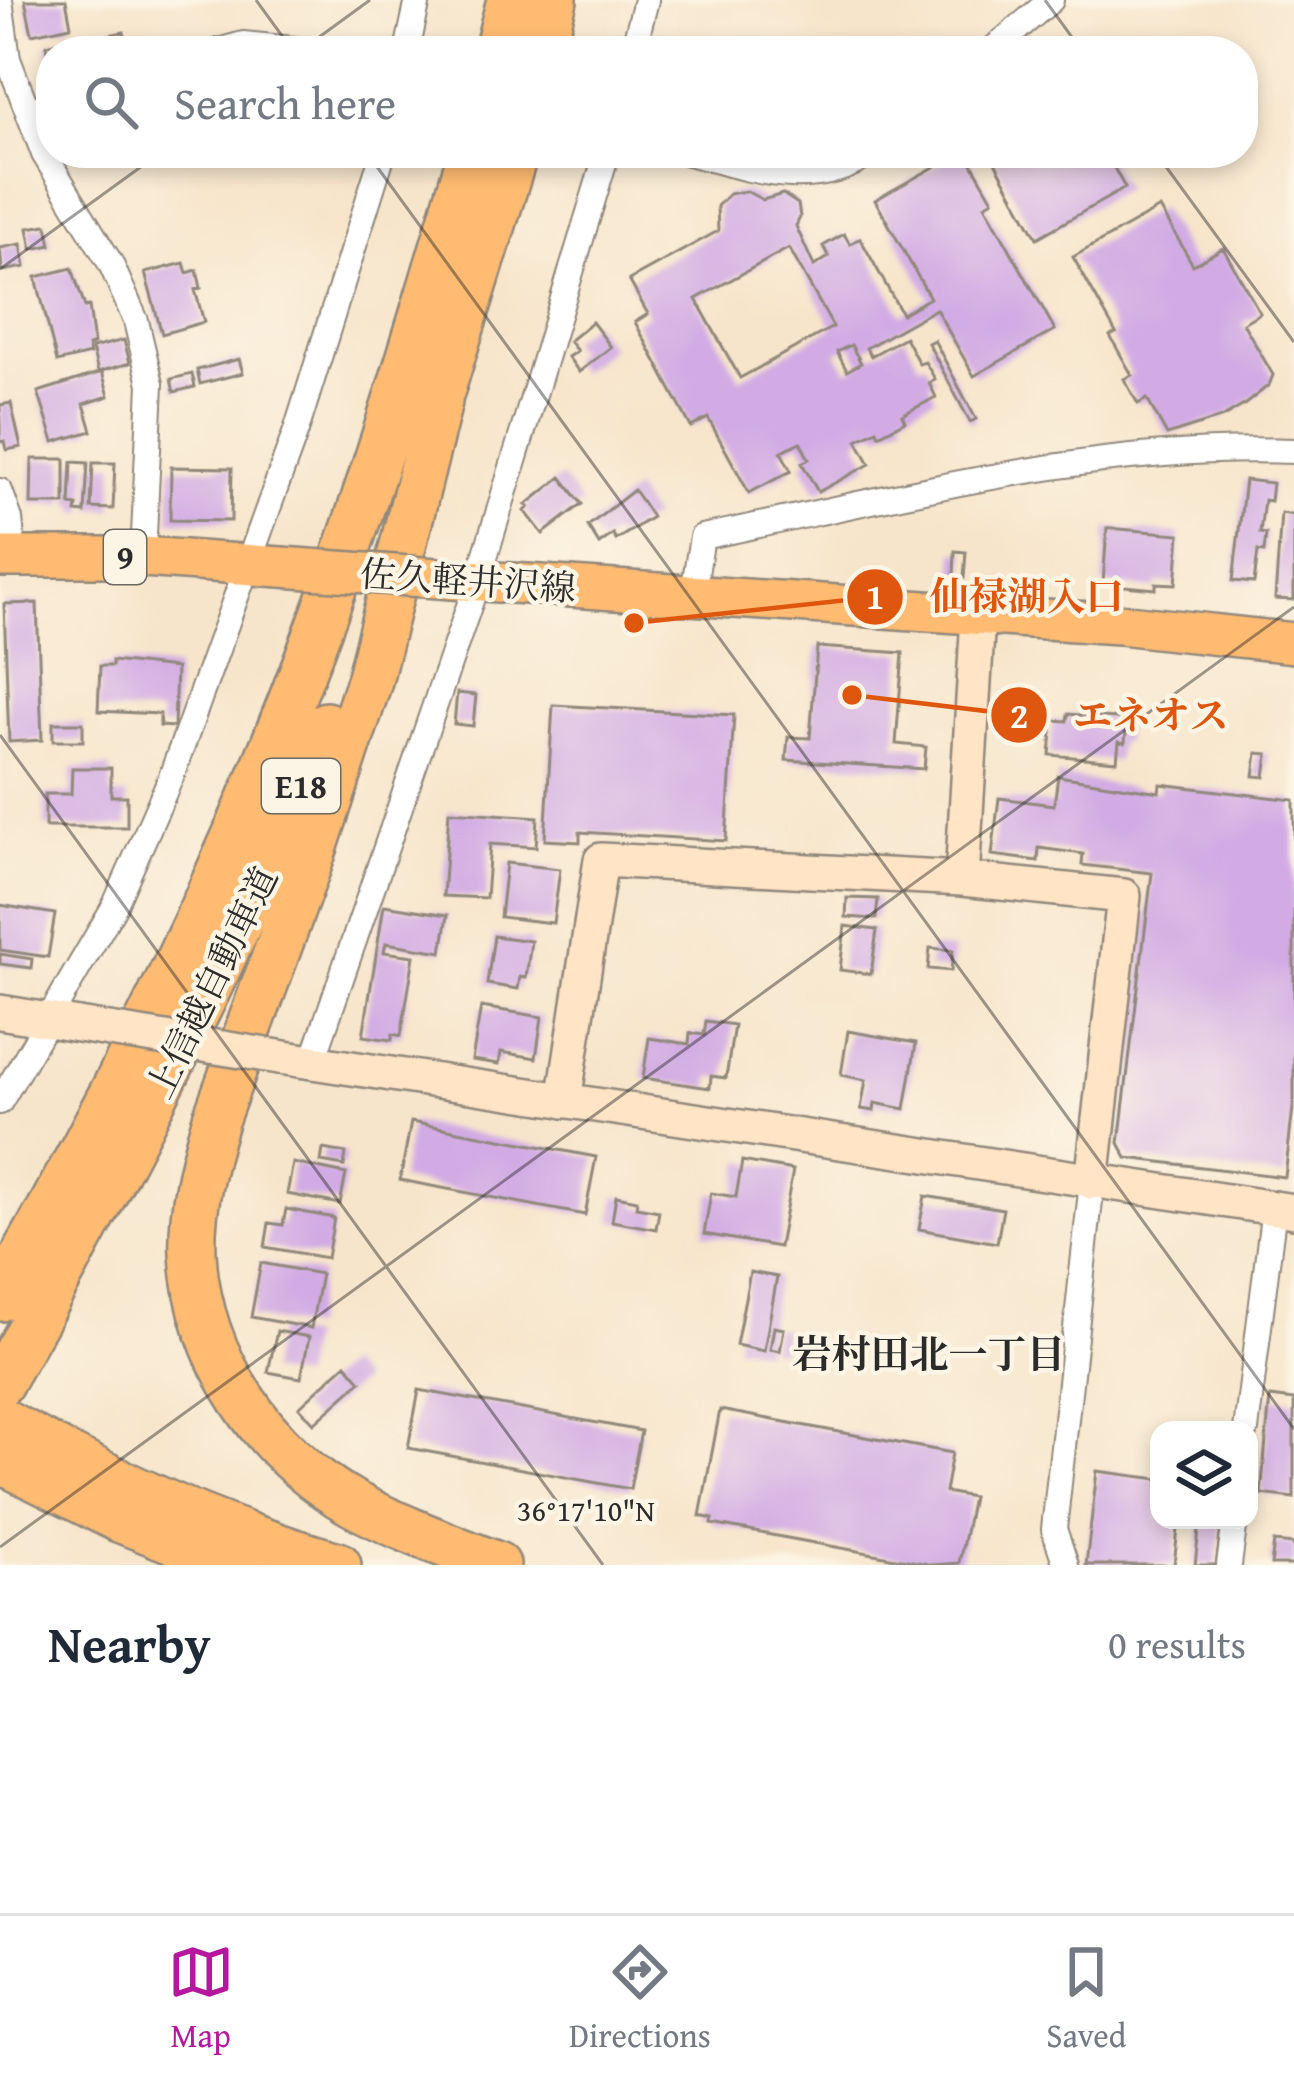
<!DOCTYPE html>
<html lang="en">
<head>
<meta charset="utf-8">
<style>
  body { margin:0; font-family:"Gentium Book Plus","Noto Serif JP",serif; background:#f2f2f3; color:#1f2937 }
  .controls { position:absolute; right:36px; bottom:36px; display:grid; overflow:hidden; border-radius:24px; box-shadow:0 6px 18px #0003 }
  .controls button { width:108px; height:108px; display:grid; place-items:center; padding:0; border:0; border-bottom:3px solid #e0e1e3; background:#fff; color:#1f2937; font:60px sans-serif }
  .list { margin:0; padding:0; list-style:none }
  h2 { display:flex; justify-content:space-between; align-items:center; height:156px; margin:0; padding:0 48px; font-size:51px }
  h2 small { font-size:39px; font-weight:400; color:#747a83 }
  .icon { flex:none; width:66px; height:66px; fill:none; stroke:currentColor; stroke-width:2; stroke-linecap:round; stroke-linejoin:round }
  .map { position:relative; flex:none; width:1294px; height:1565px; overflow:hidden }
  .search { position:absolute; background:#fff; box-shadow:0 6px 18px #0003; left:36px; right:36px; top:36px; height:132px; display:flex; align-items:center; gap:30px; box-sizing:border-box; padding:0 42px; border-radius:48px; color:#747a83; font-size:45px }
  .sheet { height:348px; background:#fff }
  nav { display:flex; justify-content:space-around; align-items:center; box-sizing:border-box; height:168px; border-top:3px solid #e0e1e3; background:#fff; font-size:33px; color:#747a83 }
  nav a { display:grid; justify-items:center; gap:6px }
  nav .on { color:#b5179e }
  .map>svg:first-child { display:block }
</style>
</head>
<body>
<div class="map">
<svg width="1294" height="1565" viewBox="0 0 1294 1565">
  <rect width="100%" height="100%" fill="#fcf5e5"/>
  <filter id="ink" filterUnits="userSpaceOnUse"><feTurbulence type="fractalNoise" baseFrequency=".00833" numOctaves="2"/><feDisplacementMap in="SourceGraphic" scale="24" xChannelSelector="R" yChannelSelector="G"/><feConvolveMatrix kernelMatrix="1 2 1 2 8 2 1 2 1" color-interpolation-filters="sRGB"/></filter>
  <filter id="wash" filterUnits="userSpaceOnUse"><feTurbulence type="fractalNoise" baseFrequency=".004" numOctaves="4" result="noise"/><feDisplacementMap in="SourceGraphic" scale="48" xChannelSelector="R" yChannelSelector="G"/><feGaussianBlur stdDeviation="2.7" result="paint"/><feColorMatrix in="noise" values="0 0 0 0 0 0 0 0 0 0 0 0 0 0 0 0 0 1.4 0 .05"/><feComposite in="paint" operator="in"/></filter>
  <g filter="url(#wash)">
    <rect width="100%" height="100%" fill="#f7e5cb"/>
    <g id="blocks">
      <path fill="#d2abe4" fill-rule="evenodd" d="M 25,0 L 66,0 L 71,26 L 32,34 Z
        M 124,32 L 128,51 L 99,51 L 97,37 Z
        M 87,35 L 91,51 L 51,51 L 49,60 L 46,45 Z
        M 952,153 L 966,153 L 993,200 L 985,205 L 1055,330 L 974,376 L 936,309 L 866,348 L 871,356 L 905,337 L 919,364 L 925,362 L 935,379 L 929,383 L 936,397 L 902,415 L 905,421 L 879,435 L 877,430 L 857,440 L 870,464 L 818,492 L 802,463 L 809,459 L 800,442 L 781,452 L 791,471 L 749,493 L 708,418 L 691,427 L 635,322 L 648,314 L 629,280 L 718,231 L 717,206 L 729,194 L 746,191 L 763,200 L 783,194 L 798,204 L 800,217 L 796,226 L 814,266 L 829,257 L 823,246 L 844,234 L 850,244 L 860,238 L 902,314 L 930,298 L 875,200 L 954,156 ZM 789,248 L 833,327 L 740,378 L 696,299 ZM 851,345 L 861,363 L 847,371 L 837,352 Z
        M 990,153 L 1106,153 L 1125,188 L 1037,238 Z
        M 1160,208 L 1193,265 L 1223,248 L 1260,313 L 1243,323 L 1273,375 L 1269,385 L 1244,405 L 1223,417 L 1167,435 L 1147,399 L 1138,404 L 1124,379 L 1132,375 L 1110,336 L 1116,333 L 1073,257 Z
        M 47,225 L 51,245 L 32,249 L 28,228 Z
        M 21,244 L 25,267 L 2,271 L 0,248 Z
        M 184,263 L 187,273 L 197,270 L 201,288 L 195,290 L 204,322 L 162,334 L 145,273 Z
        M 72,268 L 85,307 L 89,306 L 94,344 L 88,346 L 90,354 L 57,362 L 36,277 Z
        M 592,322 L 611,347 L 579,372 L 568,357 L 577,351 L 569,341 Z
        M 124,340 L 130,363 L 98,372 L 92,348 Z
        M 934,340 L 976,419 L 970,422 L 928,343 Z
        M 239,359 L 243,373 L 200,384 L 197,370 Z
        M 102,372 L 109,396 L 84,404 L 92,431 L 54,442 L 38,392 Z
        M 192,374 L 195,387 L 174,392 L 171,379 Z
        M 11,403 L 21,447 L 7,450 L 5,441 L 0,442 L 0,405 Z
        M 32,459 L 65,459 L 65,504 L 31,504 Z
        M 72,462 L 88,463 L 85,513 L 76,512 L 77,506 L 70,505 Z
        M 93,463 L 115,463 L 113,509 L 91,508 Z
        M 171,467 L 232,468 L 231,521 L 170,520 Z
        M 561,477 L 582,504 L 543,534 L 525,511 L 529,507 L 526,505 Z
        M 1245,480 L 1272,483 L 1270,501 L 1264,500 L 1260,533 L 1266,534 L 1264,552 L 1258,551 L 1254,583 L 1233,581 Z
        M 634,490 L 652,517 L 616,540 L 613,534 L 599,544 L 588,526 Z
        M 1281,513 L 1294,515 L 1294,600 L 1275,599 Z
        M 1107,528 L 1180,534 L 1176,584 L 1156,583 L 1156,589 L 1103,584 Z
        M 955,551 L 966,552 L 964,578 L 954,577 Z
        M 37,603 L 42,740 L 9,742 L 4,604 Z
        M 817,647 L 903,653 L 896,744 L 926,747 L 924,769 L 786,760 L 788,737 L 810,738 Z
        M 112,661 L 176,668 L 174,727 L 160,726 L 160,714 L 98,711 L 100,666 L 112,666 Z
        M 457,693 L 476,695 L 473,726 L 454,724 Z
        M 553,705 L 734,715 L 726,841 L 580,832 L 580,842 L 545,840 Z
        M 1068,714 L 1127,719 L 1125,743 L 1119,742 L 1117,761 L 1050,755 L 1053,720 L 1067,721 Z
        M 53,723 L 83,723 L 83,741 L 53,741 Z
        M 1257,753 L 1268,754 L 1265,777 L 1254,776 Z
        M 72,768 L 111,768 L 111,796 L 127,796 L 127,827 L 45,827 L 45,794 L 71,794 Z
        M 1058,776 L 1159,792 L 1160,784 L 1294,800 L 1294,1099 L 1285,1177 L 1127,1158 L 1119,1143 L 1152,873 L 1082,865 L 1083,854 L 1039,848 L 1038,861 L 992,855 L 999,798 L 1054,805 Z
        M 449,811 L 538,817 L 536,847 L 490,844 L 486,898 L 443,896 Z
        M 506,863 L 560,869 L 553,923 L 500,917 Z
        M 847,898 L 878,899 L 876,919 L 846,917 Z
        M 0,905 L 55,914 L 48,957 L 0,950 Z
        M 384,905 L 448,915 L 442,952 L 386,943 L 384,952 L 414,956 L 401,1036 L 393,1034 L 392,1040 L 363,1036 Z
        M 845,926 L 877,930 L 871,974 L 840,970 Z
        M 494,936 L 531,941 L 526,978 L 520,977 L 518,989 L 487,984 Z
        M 930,948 L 953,950 L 951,971 L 928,969 Z
        M 0,954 L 32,959 L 31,968 L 0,964 Z
        M 481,1007 L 542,1017 L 536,1058 L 501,1052 L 499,1064 L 472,1060 Z
        M 706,1021 L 734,1025 L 726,1078 L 711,1076 L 710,1088 L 643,1078 L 649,1038 L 689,1044 L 690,1033 L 704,1035 Z
        M 848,1031 L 916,1043 L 905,1109 L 875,1103 L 874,1111 L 861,1109 L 866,1080 L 841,1075 Z
        M 411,1122 L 596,1157 L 585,1215 L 400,1180 Z
        M 323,1149 L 346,1153 L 344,1166 L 321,1162 Z
        M 742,1161 L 793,1170 L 779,1247 L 704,1234 L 711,1193 L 736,1197 Z
        M 293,1163 L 346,1174 L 340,1204 L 287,1194 Z
        M 616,1196 L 637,1200 L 636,1207 L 659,1211 L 656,1229 L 612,1221 Z
        M 925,1196 L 1003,1209 L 997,1243 L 919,1229 Z
        M 286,1209 L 334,1218 L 327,1258 L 265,1247 L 269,1223 L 283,1225 Z
        M 261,1263 L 321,1274 L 311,1328 L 251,1317 Z
        M 750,1272 L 777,1277 L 764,1351 L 736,1345 Z
        M 774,1327 L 784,1329 L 780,1351 L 770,1349 Z
        M 277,1331 L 309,1337 L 301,1378 L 268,1372 Z
        M 346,1364 L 361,1381 L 314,1423 L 299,1407 Z
        M 419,1390 L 641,1431 L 630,1489 L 408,1448 Z
        M 1270,1397 L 1294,1400 L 1294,1498 L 1261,1494 Z
        M 720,1410 L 952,1453 L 945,1492 L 972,1497 L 959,1563 L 933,1565 L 712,1524 L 713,1519 L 700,1516 Z
        M 1097,1471 L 1159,1479 L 1159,1520 L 1179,1520 L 1174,1565 L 1086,1565 Z
        M 1200,1520 L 1222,1520 L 1216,1565 L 1195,1565 Z
        M 1274,1542 L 1294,1544 L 1294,1565 L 1271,1565 Z"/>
    </g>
  </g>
  <g filter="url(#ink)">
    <use href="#blocks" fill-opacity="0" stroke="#91887b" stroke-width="3"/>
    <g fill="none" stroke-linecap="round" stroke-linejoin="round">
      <defs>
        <path id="street" d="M 0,0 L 8,59 L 44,154 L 111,264 L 136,321 L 151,384 L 143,557
          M 218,51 L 243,44 L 314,51
          M 407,51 L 418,0
          M 633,51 L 646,0
          M 991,51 L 1051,0
          M 28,112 L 51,103
          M 688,153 C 749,169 814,194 871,153
          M 0,491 L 10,519 L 14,557
          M 692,598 L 702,537 C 895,498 1095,443 1294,451
          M 312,1063 L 478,580 L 607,153
          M 0,1102 L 114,907 L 171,777 L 296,431 L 383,153
          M 1246,1430 L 1274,1208
          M 1066,1565 L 1054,1529 L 1092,1182
          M 1229,1565 L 1235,1520"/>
        <path id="secondary" d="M 962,879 L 978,617
          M 0,1012 L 78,1025
          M 279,1057 L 1294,1211
          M 564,1101 L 601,860 L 962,879 L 1124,896 L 1092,1182"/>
        <path id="primary" d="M 0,557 L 143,557 L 281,567
          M 452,579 L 1119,624 L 1294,643"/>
        <path id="highway" d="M 497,51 L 510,0
          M 541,51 L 554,0
          M 439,402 L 369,681 L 310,861 L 216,1118 C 203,1161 191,1208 193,1253 C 198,1357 264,1454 354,1504 C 399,1528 449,1546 497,1565
          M 429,431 L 515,153
          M 0,1298 C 122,1087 231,865 316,636 C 375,478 423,315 471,153
          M 0,1383 C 122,1169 232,953 326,725
          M 0,1420 C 107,1480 220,1532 338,1565
          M 0,1460 L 119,1519 L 236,1565"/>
      </defs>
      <use href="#street" stroke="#91887b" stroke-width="28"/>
      <use href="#secondary" stroke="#91887b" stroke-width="38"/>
      <use href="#primary" stroke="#91887b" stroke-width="44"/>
      <use href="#highway" stroke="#91887b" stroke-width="50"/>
      <use href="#street" stroke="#fff" stroke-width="24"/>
      <use href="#secondary" stroke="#ffe4c6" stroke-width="33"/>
      <use href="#primary" stroke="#ffbb71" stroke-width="39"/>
      <use href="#highway" stroke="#ffbb71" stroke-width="45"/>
      <defs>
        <path id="secondary-bridge" d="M 78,1025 L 279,1057"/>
        <path id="primary-bridge" d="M 281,567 L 452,579"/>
      </defs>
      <use href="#secondary-bridge" stroke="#91887b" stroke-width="38" stroke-linecap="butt"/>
      <use href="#primary-bridge" stroke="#91887b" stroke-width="44" stroke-linecap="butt"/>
      <use href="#secondary-bridge" stroke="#ffe4c6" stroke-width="33"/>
      <use href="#primary-bridge" stroke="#ffbb71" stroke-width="39"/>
    </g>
  </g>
  <path fill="none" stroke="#2b2b2b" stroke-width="3" stroke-opacity="0.45" d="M 256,0 L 293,51M 1045,0 L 1082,51M 300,51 L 370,0M 367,153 L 1294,1429M 1156,153 L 1294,342M 0,269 L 160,153M 0,735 L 603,1565M 0,1547 L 1294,607"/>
  <g text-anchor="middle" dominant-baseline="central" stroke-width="9" stroke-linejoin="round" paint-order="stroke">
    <g fill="#fcf5e5" stroke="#6a6863" stroke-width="3">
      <rect x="104" y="530" width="42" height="54" rx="9"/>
      <rect x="262" y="759" width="78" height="54" rx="9"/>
    </g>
    <g font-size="33" font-weight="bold" fill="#2b2b2b">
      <text x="125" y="557">9</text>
      <text x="301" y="786">E18</text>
    </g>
    <g font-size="36" fill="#2b2b2b" stroke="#fcf5e5">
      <text transform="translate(468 580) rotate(4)">佐久軽井沢線</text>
      <text transform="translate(211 982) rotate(-64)">上信越自動車道</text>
    </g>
    <g font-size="39" font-weight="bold" fill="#2b2b2b" stroke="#fcf5e5">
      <text x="929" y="1353">岩村田北一丁目</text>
    </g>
  </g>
  <g font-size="30" text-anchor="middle" fill="#2b2b2b" stroke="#fcf5e5" stroke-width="9" stroke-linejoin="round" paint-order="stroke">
    <text x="586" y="1521">36°17'10"N</text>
  </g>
  <path fill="none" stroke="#df570e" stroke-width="4.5" d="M634 623L875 597M852 695L1019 715"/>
  <g fill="#df570e" stroke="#fcf5e5" stroke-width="4.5">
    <circle cx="634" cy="623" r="12"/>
    <circle cx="852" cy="695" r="12"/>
    <circle cx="875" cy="597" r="30"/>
    <circle cx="1019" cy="715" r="30"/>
  </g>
  <g font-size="36" text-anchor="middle" font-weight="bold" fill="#fff">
    <text x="875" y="609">1</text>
    <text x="1019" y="728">2</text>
  </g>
  <g font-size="39" text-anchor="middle" font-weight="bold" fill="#df570e" stroke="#fcf5e5" stroke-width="9" stroke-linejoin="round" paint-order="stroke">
    <text x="1027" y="610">仙禄湖入口</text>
    <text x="1151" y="729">エネオス</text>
  </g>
</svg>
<div class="controls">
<button><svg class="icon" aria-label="layers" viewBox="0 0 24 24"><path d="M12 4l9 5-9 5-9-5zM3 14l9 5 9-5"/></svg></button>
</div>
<div class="search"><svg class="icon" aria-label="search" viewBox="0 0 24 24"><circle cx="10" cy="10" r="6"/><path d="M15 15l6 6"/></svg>Search here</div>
</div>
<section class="sheet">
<h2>Nearby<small>0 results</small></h2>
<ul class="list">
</ul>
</section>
<nav>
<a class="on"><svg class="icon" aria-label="map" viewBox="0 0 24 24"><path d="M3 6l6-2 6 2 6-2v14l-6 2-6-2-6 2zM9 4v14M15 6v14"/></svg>Map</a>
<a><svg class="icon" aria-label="directions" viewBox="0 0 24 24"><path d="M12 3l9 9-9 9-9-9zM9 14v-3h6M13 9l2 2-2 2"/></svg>Directions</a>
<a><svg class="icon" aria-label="saved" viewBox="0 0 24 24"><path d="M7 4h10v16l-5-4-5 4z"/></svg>Saved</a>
</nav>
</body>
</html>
